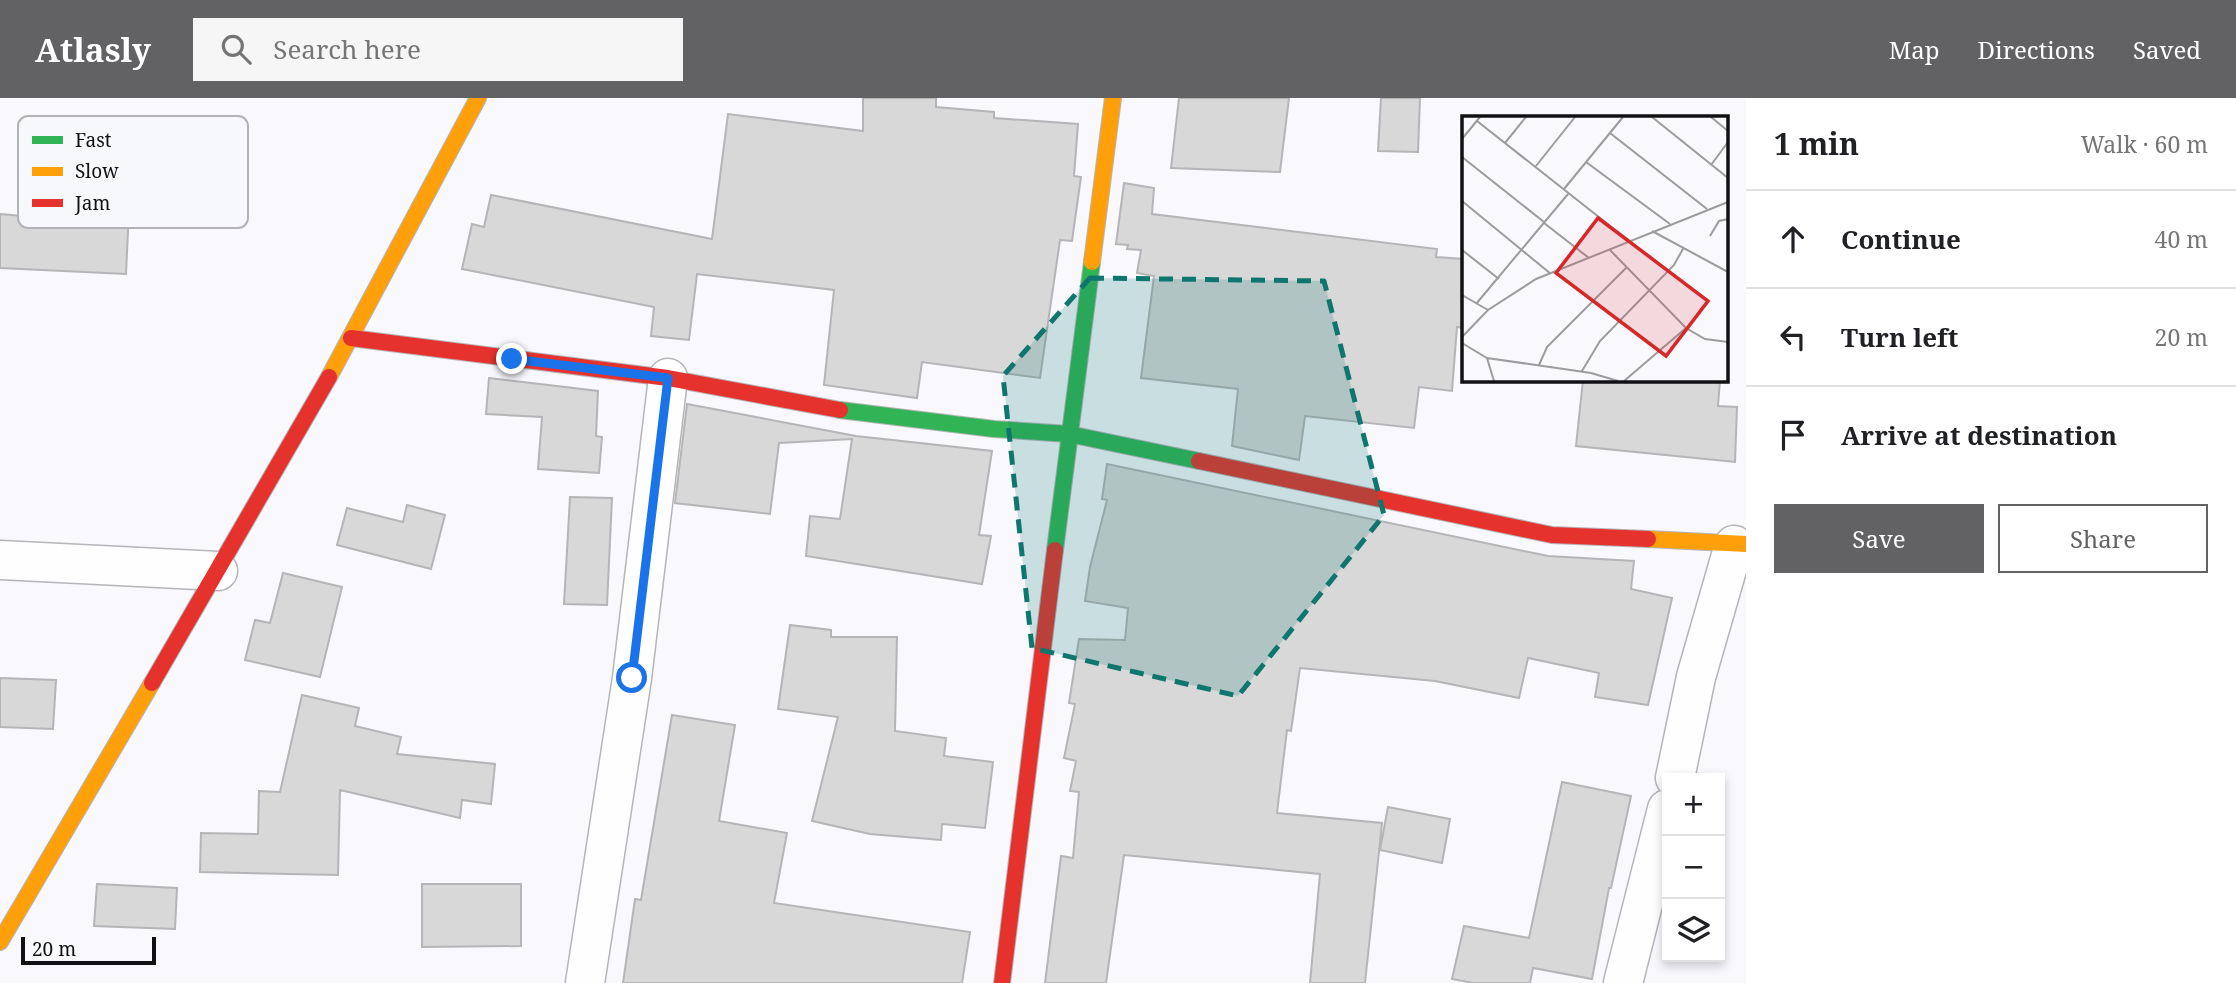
<!DOCTYPE html>
<html lang="en">
<head>
<meta charset="utf-8">
<style>
  body { margin:0; font-family:"Noto Serif",serif; background:#f6f6f6; color:#202124 }
  .controls { position:absolute; right:21px; bottom:21px; display:grid; overflow:hidden; border-radius:0px; box-shadow:0 4px 10px #0003 }
  .controls button { width:63px; height:63px; display:grid; place-items:center; padding:0; border:0; border-bottom:2px solid #e0e0e0; background:#fff; color:#202124; font:35px sans-serif }
  .scale { position:absolute; left:21px; bottom:18px; width:135px; box-sizing:border-box; padding-left:7px; border:4px solid #111113; border-top:0; font-size:19px; line-height:24px; white-space:nowrap; color:#111113; -webkit-text-stroke:5px #f7f7fe; paint-order:stroke }
  .stop { position:absolute; width:21px; height:21px; margin:-16px; border:5px solid #1a73e8; border-radius:50%; background:#fff }
  .stop.end { background:#1a73e8; border-color:#fff; box-shadow:0 2px 7px #0008 }
  .list { margin:0; padding:0; list-style:none }
  h2 { display:flex; justify-content:space-between; align-items:center; height:91px; margin:0; padding:0 28px; font-size:30px }
  h2 small { font-size:23px; font-weight:400; color:#757577 }
  .list li { display:grid; grid-template-columns:46px 1fr auto; gap:21px; align-items:center; box-sizing:border-box; height:98px; padding:0 28px; border-top:2px solid #e0e0e0 }
  .list b { display:block; font-size:26px; white-space:nowrap }
  .list em { font-size:23px; font-style:normal; color:#757577 }
  .actions { display:flex; gap:14px; padding:21px 28px }
  .actions a { flex:1; padding:16px 0; border:2px solid #626265; border-radius:0px; text-align:center; font-size:24px; color:#626265 }
  .actions .main { background:#626265; color:#fff }
  .icon { flex:none; width:38px; height:38px; fill:none; stroke:currentColor; stroke-width:2; stroke-linecap:round; stroke-linejoin:round }
  .map { position:relative; flex:none; width:1746px; height:885px; overflow:hidden }
  header { display:flex; align-items:center; gap:42px; box-sizing:border-box; height:98px; padding:0 35px; background:#626265; color:#fff }
  header strong { font-size:33px }
  nav { display:flex; gap:38px; margin-inline-start:auto; font-size:24px }
  .search { width:490px; height:63px; background:#f6f6f6; display:flex; align-items:center; gap:18px; box-sizing:border-box; padding:0 24px; border-radius:0px; color:#757577; font-size:26px }
  main { display:flex }
  aside { flex:1; background:#fff }
  .map>svg:first-child { display:block }
</style>
</head>
<body>
<header>
<strong>Atlasly</strong>
<div class="search"><svg class="icon" aria-label="search" viewBox="0 0 24 24"><circle cx="10" cy="10" r="6"/><path d="M15 15l6 6"/></svg>Search here</div>
<nav><a>Map</a><a>Directions</a><a>Saved</a></nav>
</header>
<main>
<div class="map">
<svg width="1746" height="885" viewBox="0 0 1746 885">
  <rect width="100%" height="100%" fill="#f8f8fd"/>
  <path fill="#d9d8d9" stroke="#b5b4b6" stroke-width="2" d="M 863,0 L 936,0 L 936,9 L 994,14 L 994,20 L 1078,26 L 1074,78 L 1081,79 L 1072,143 L 1060,142 L 1040,280 L 922,264 L 917,300 L 824,287 L 834,192 L 697,176 L 689,242 L 651,238 L 654,209 L 462,171 L 472,126 L 484,129 L 491,97 L 712,141 L 728,16 L 863,33 Z
    M 1179,0 L 1289,0 L 1280,74 L 1171,70 Z
    M 1381,0 L 1420,0 L 1418,54 L 1378,53 Z
    M 27,20 L 133,24 L 126,176 L 0,170 L 0,116 L 23,118 Z
    M 1124,85 L 1154,90 L 1152,116 L 1437,151 L 1436,159 L 1464,161 L 1464,230 L 1457,229 L 1452,293 L 1419,289 L 1414,330 L 1305,318 L 1299,362 L 1232,348 L 1238,291 L 1141,280 L 1154,178 L 1137,175 L 1141,152 L 1127,151 L 1128,147 L 1116,146 Z
    M 489,280 L 598,293 L 596,338 L 602,339 L 599,375 L 538,371 L 542,319 L 486,316 Z
    M 1583,282 L 1720,282 L 1718,308 L 1737,309 L 1735,364 L 1576,348 Z
    M 687,306 L 856,338 L 992,353 L 979,437 L 991,438 L 982,486 L 806,458 L 810,418 L 840,421 L 852,341 L 779,345 L 770,416 L 675,405 Z
    M 1107,366 L 1548,458 L 1634,463 L 1631,491 L 1672,500 L 1648,607 L 1595,599 L 1599,575 L 1528,560 L 1519,600 L 1435,583 L 1300,570 L 1291,633 L 1287,632 L 1277,715 L 1382,725 L 1365,885 L 1310,885 L 1320,776 L 1124,757 L 1106,885 L 1045,885 L 1061,758 L 1073,760 L 1079,694 L 1070,693 L 1076,663 L 1064,660 L 1075,606 L 1069,605 L 1079,541 L 1125,542 L 1128,510 L 1085,503 L 1090,469 L 1107,402 L 1102,401 Z
    M 570,399 L 612,400 L 607,507 L 564,506 Z
    M 407,407 L 445,417 L 431,471 L 337,447 L 347,410 L 403,424 Z
    M 283,475 L 342,489 L 320,579 L 245,562 L 255,522 L 270,525 Z
    M 790,527 L 831,532 L 831,539 L 897,539 L 895,633 L 946,640 L 944,658 L 993,664 L 985,730 L 942,726 L 941,742 L 870,736 L 812,723 L 838,619 L 778,611 Z
    M 0,580 L 56,582 L 53,631 L 0,629 Z
    M 302,597 L 359,610 L 355,628 L 401,639 L 397,656 L 495,666 L 491,706 L 462,702 L 460,720 L 340,692 L 338,777 L 200,774 L 201,735 L 258,736 L 259,693 L 280,694 Z
    M 672,617 L 735,627 L 719,723 L 787,735 L 774,805 L 970,834 L 962,885 L 623,885 L 635,801 L 641,802 Z
    M 1562,684 L 1631,698 L 1611,790 L 1609,790 L 1592,881 L 1533,870 L 1530,885 L 1473,885 L 1452,881 L 1464,828 L 1529,840 Z
    M 1388,709 L 1450,721 L 1442,765 L 1380,752 Z
    M 97,786 L 177,790 L 175,831 L 94,828 Z
    M 422,786 L 521,786 L 521,848 L 422,849 Z"/>
  <g fill="none" stroke-linecap="round" stroke-linejoin="round">
    <defs>
      <path id="street" d="M 0,462 L 218,473
        M 1675,680 L 1696,579 L 1734,447
        M 585,885 L 632,580 L 668,280
        M 1623,885 L 1667,711"/>
      <path id="fast" d="M 840,312 L 994,331 L 1069,336 L 1199,363
        M 1055,452 L 1092,164"/>
      <path id="slow" d="M 1092,164 L 1113,0
        M 329,279 L 478,0
        M 1648,441 L 1746,446
        M 0,844 L 152,585"/>
      <path id="jam" d="M 351,240 L 668,280 L 840,312
        M 1199,363 L 1552,437 L 1648,441
        M 152,585 L 329,279
        M 1002,885 L 1055,452"/>
    </defs>
    <use href="#street" stroke="#b5b5b9" stroke-width="41"/>
    <use href="#fast" stroke="#b5b5b9" stroke-width="18"/>
    <use href="#slow" stroke="#b5b5b9" stroke-width="18"/>
    <use href="#jam" stroke="#b5b5b9" stroke-width="18"/>
    <use href="#street" stroke="#fefeff" stroke-width="38"/>
    <use href="#fast" stroke="#30b455" stroke-width="16"/>
    <use href="#slow" stroke="#ff9f0a" stroke-width="16"/>
    <use href="#jam" stroke="#e5322d" stroke-width="16"/>
  </g>
  <g fill="none" stroke-linecap="round" stroke-linejoin="round">
    <path stroke="#1a73e8" stroke-width="9" d="M 512,261 L 668,280 L 632,580"/>
  </g>
  <path fill="#0f766e" fill-opacity="0.2" stroke="#0f766e" stroke-width="5" stroke-dasharray="14 9" stroke-linejoin="round" d="M 1090,180 L 1324,183 L 1384,417 L 1238,598 L 1032,550 L 1003,278 Z"/>
  <g transform="translate(1462 18)">
    <rect width="266" height="266" fill="#f8f8fd"/>
    <path fill="none" stroke="#9c9c9f" stroke-width="2" d="M 190,1 L 266,62M 249,1 L 266,15M 15,5 L 166,124M 148,17 L 245,93M 0,23 L 18,1M 43,27 L 64,1M 0,41 L 82,106M 124,46 L 208,108M 249,49 L 266,26M 74,50 L 113,1M 102,73 L 161,1M 0,85 L 89,158M 82,107 L 127,142M 190,115 L 266,156M 248,120 L 257,105 L 266,103M 147,133 L 224,212 L 243,223 L 266,226M 0,134 L 37,163M 0,179 L 26,194M 14,188 L 106,78M 0,221 L 26,194 L 74,163 L 266,86M 0,227 L 25,242 L 129,257 L 156,265M 25,242 L 32,265M 77,249 L 85,231 L 165,151M 120,255 L 138,225 L 212,149 L 222,131M 162,265 L 224,212"/>
    <path fill="#d62828" fill-opacity="0.15" stroke="#d62828" stroke-width="3.5" d="M 136,102 L 246,185 L 204,240 L 94,157 Z"/>
    <rect width="266" height="266" fill="none" stroke="#111113" stroke-width="3.5"/>
  </g>
  <rect x="18" y="18" width="230" height="112" rx="10" fill="#f7f7fe" stroke="#b2b2b8" stroke-width="2"/>
  <rect x="32" y="38" width="31" height="8" fill="#30b455"/>
  <rect x="32" y="69" width="31" height="9" fill="#ff9f0a"/>
  <rect x="32" y="101" width="31" height="8" fill="#e5322d"/>
  <g font-size="19" fill="#111113">
    <text x="75" y="49">Fast</text>
    <text x="75" y="80">Slow</text>
    <text x="75" y="112">Jam</text>
  </g>
</svg>
<div class="controls">
<button>+</button>
<button>−</button>
<button><svg class="icon" aria-label="layers" viewBox="0 0 24 24"><path d="M12 4l9 5-9 5-9-5zM3 14l9 5 9-5"/></svg></button>
</div>
<div class="scale">20 m</div>
<div class="stop" style="left:632px;top:580px"></div>
<div class="stop end" style="left:512px;top:261px"></div>
</div>
<aside>
<h2>1 min<small>Walk · 60 m</small></h2>
<ul class="list">
<li><svg class="icon" aria-label="ahead" viewBox="0 0 24 24"><path d="M12 20V5M6 11l6-6 6 6"/></svg><div><b>Continue</b></div><em>40 m</em></li>
<li><svg class="icon" aria-label="left" viewBox="0 0 24 24"><path d="M17 20v-9H6M10 6l-5 5 5 5"/></svg><div><b>Turn left</b></div><em>20 m</em></li>
<li><svg class="icon" aria-label="arrive" viewBox="0 0 24 24"><path d="M6 21V4h12l-3 4 3 4H6"/></svg><div><b>Arrive at destination</b></div></li>
</ul>
<div class="actions"><a class="main">Save</a><a>Share</a></div>
</aside>
</main>
</body>
</html>
